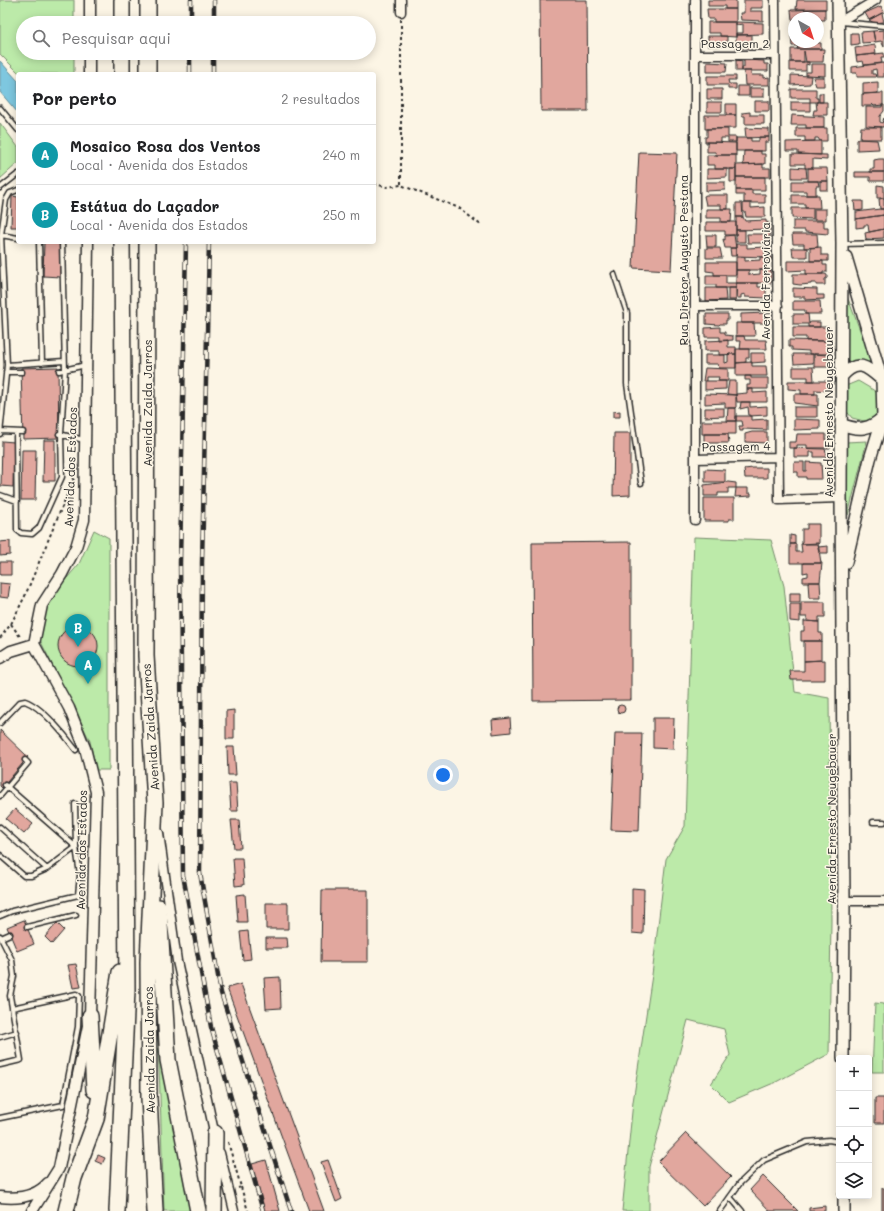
<!DOCTYPE html>
<html lang="pt">
<head>
<meta charset="utf-8">
<style>
  body { margin:0; font-family:Mali,sans-serif; background:#f6f6f6; color:#202124 }
  .controls { position:absolute; right:12px; bottom:12px; display:grid; overflow:hidden; border-radius:4px; box-shadow:0 2px 10px #0003 }
  .controls button { width:36px; height:36px; display:grid; place-items:center; padding:0; border:0; border-bottom:1px solid #e0e0e0; background:#fff; color:#202124; font:20px sans-serif }
  .compass { position:absolute; left:788px; top:12px; width:36px; height:36px; border-radius:50%; background:#fff; box-shadow:0 2px 10px #0003; rotate:141deg }
  .you { position:absolute; left:443px; top:775px; width:14px; height:14px; margin:-10px; border:3px solid #fff; border-radius:50%; background:#1a73e8; box-shadow:0 0 0 6px #1a73e833 }
  .badge { display:grid; place-items:center; width:26px; height:26px; border-radius:50%; background:#1f6fb2; color:#fff; font-size:13px; font-weight:700 }
  .pin { position:absolute; translate:-50% -33px; filter:drop-shadow(0 1px 2px #0008) }
  .pin::after { content:''; position:absolute; top:21px; width:14px; height:12px; background:inherit; clip-path:polygon(0 0,100% 0,50% 100%) }
  .list { margin:0; padding:0; list-style:none }
  h2 { display:flex; justify-content:space-between; align-items:center; height:52px; margin:0; padding:0 16px; font-size:17px }
  h2 small { font-size:13px; font-weight:400; color:#757577 }
  .list li { display:grid; grid-template-columns:26px 1fr auto; gap:12px; align-items:center; box-sizing:border-box; height:60px; padding:0 16px; border-top:1px solid #e0e0e0 }
  .list b { display:block; font-size:15px; white-space:nowrap }
  .list p { margin:0; font-size:13px; white-space:nowrap; color:#757577 }
  .list em { font-size:13px; font-style:normal; color:#757577 }
  .icon { flex:none; width:22px; height:22px; fill:none; stroke:currentColor; stroke-width:2; stroke-linecap:round; stroke-linejoin:round }
  .map { position:relative; flex:none; width:884px; height:1211px; overflow:hidden }
  .search { position:absolute; background:#fff; box-shadow:0 2px 10px #0003; left:16px; top:16px; width:360px; height:44px; display:flex; align-items:center; gap:10px; box-sizing:border-box; padding:0 14px; border-radius:22px; color:#757577; font-size:15px }
  .panel { position:absolute; background:#fff; box-shadow:0 2px 10px #0003; left:16px; top:72px; width:360px; height:172px; border-radius:4px }
  .map>svg:first-child { display:block }
</style>
</head>
<body>
<div class="map">
<svg width="884" height="1211" viewBox="0 0 884 1211">
  <rect width="100%" height="100%" fill="#fcf5e5"/>
  <filter id="ink" filterUnits="userSpaceOnUse"><feTurbulence type="fractalNoise" baseFrequency=".025" numOctaves="2"/><feDisplacementMap in="SourceGraphic" scale="8" xChannelSelector="R" yChannelSelector="G"/><feConvolveMatrix kernelMatrix="1 2 1 2 8 2 1 2 1" color-interpolation-filters="sRGB"/></filter>
  <g filter="url(#ink)">
    <path fill="#bceaa9" stroke="#748a6a" d="M 0,0 L 74,0 L 74,23 L 23,23 L 23,53 L 74,53 L 74,74 L 20,74 L 0,54 Z
      M 0,123 L 18,147 L 18,163 L 0,179 Z
      M 847,296 L 874,367 L 864,363 L 844,364 Z
      M 858,381 L 880,394 L 879,412 L 868,422 L 852,418 L 845,409 L 846,386 Z
      M 867,441 L 848,515 L 846,442 Z
      M 94,530 L 109,538 L 109,770 L 96,770 L 90,741 L 38,636 L 42,617 L 50,598 L 79,564 Z
      M 694,537 L 771,540 L 784,586 L 795,692 L 829,698 L 831,921 L 829,1054 L 776,1082 L 729,1102 L 711,1084 L 730,1055 L 724,1029 L 688,1020 L 649,1167 L 649,1211 L 622,1211 L 633,1102 L 652,975 L 666,859 L 685,826 Z
      M 875,1003 L 884,1004 L 884,1072 L 872,1072 Z
      M 158,1038 L 185,1188 L 192,1211 L 164,1211 Z"/>
    <path fill="#7ec7df" stroke="#5d8997" d="M 0,61 L 18,81 L 18,113 L 0,92 Z"/>
    <path fill="#e1a79e" stroke="#2b2b2b" d="M 540,0 L 587,0 L 588,111 L 541,111 Z
      M 708,0 L 736,0 L 736,9 L 725,9 L 725,6 L 708,6 Z
      M 744,0 L 763,0 L 763,8 L 750,8 L 750,11 L 763,11 L 763,21 L 741,20 L 740,13 L 744,13 Z
      M 797,0 L 826,0 L 826,9 L 796,9 Z
      M 881,6 L 884,12 L 869,20 L 865,13 Z
      M 707,9 L 736,9 L 736,22 L 714,22 L 714,19 L 708,19 Z
      M 825,9 L 825,20 L 818,20 L 818,18 L 794,18 L 794,20 L 792,20 L 791,10 Z
      M 882,13 L 884,22 L 874,23 L 869,20 Z
      M 708,22 L 736,22 L 736,37 L 720,36 L 720,33 L 708,33 Z
      M 736,22 L 763,23 L 763,34 L 736,35 L 736,33 L 743,33 L 743,24 L 736,25 Z
      M 884,30 L 884,47 L 881,41 L 875,42 L 873,31 Z
      M 873,31 L 875,42 L 862,43 L 861,32 Z
      M 851,33 L 858,33 L 859,44 L 851,45 Z
      M 736,35 L 752,35 L 752,48 L 736,48 Z
      M 708,36 L 727,36 L 727,46 L 708,46 Z
      M 791,36 L 794,36 L 794,42 L 821,43 L 821,49 L 797,49 L 798,46 L 792,46 Z
      M 875,45 L 876,54 L 856,56 L 855,48 Z
      M 791,49 L 824,49 L 823,62 L 806,62 L 804,51 L 804,62 L 791,62 Z
      M 884,53 L 884,57 L 881,57 L 882,63 L 864,65 L 863,61 L 857,62 L 856,56 Z
      M 736,60 L 742,61 L 742,71 L 736,71 Z
      M 744,60 L 764,61 L 764,64 L 768,64 L 768,71 L 742,71 L 742,67 L 744,67 Z
      M 707,62 L 727,63 L 726,72 L 707,72 Z
      M 790,62 L 809,62 L 809,65 L 806,64 L 806,71 L 790,71 Z
      M 884,63 L 884,77 L 877,77 L 876,69 L 872,70 L 872,74 L 875,74 L 876,77 L 857,77 L 857,73 L 852,73 L 852,67 Z
      M 811,64 L 825,64 L 825,76 L 806,75 L 806,72 L 811,72 Z
      M 744,71 L 751,71 L 751,75 L 764,75 L 764,78 L 769,77 L 769,85 L 745,85 Z
      M 791,75 L 811,76 L 810,84 L 791,85 Z
      M 707,76 L 736,76 L 736,80 L 728,80 L 729,84 L 736,84 L 736,89 L 728,89 L 728,85 L 707,85 Z
      M 813,77 L 824,77 L 824,86 L 816,86 Z
      M 878,82 L 878,93 L 863,94 L 863,83 Z
      M 738,86 L 749,86 L 749,96 L 738,96 Z
      M 750,88 L 764,88 L 764,97 L 750,97 Z
      M 707,89 L 722,89 L 722,99 L 707,99 Z
      M 791,89 L 816,89 L 816,98 L 818,98 L 818,102 L 810,102 L 810,98 L 791,98 Z
      M 819,93 L 823,93 L 823,102 L 819,102 Z
      M 883,93 L 883,105 L 874,106 L 872,104 L 872,106 L 862,106 L 862,94 Z
      M 755,101 L 769,101 L 769,111 L 755,111 Z
      M 707,102 L 722,102 L 722,112 L 707,112 Z
      M 791,102 L 810,102 L 810,111 L 791,111 Z
      M 816,102 L 827,102 L 827,115 L 813,115 L 814,110 L 817,110 Z
      M 726,104 L 736,104 L 736,115 L 726,115 Z
      M 882,105 L 884,105 L 884,111 L 880,116 L 880,122 L 882,123 L 884,118 L 884,127 L 866,126 L 866,107 L 882,107 Z
      M 750,112 L 750,115 L 764,115 L 764,124 L 745,124 L 745,116 L 742,116 L 742,113 Z
      M 705,115 L 736,115 L 736,128 L 705,129 Z
      M 792,115 L 824,117 L 824,128 L 806,128 L 806,125 L 791,125 Z
      M 861,127 L 881,127 L 881,139 L 860,139 Z
      M 745,128 L 769,129 L 769,137 L 746,138 Z
      M 796,128 L 827,128 L 827,141 L 820,141 L 818,138 L 815,138 L 815,141 L 805,141 L 805,137 L 796,137 Z
      M 707,129 L 728,129 L 728,137 L 736,137 L 736,142 L 728,142 L 728,138 L 721,138 L 721,142 L 705,142 L 705,137 L 707,137 Z
      M 759,137 L 769,137 L 769,142 L 765,142 L 765,151 L 736,151 L 736,138 L 751,138 L 751,141 L 759,141 Z
      M 857,139 L 877,140 L 879,149 L 857,150 Z
      M 821,141 L 821,155 L 798,154 L 798,151 L 786,151 L 786,142 Z
      M 707,142 L 736,143 L 736,155 L 716,155 L 715,152 L 707,152 Z
      M 744,151 L 761,151 L 761,154 L 765,154 L 765,164 L 743,165 Z
      M 639,152 L 677,153 L 671,270 L 633,268 Z
      M 792,154 L 827,155 L 827,160 L 813,159 L 813,168 L 805,168 L 805,164 L 792,164 Z
      M 707,155 L 736,155 L 736,169 L 715,169 L 715,165 L 707,165 Z
      M 879,159 L 884,159 L 884,172 L 870,172 L 870,169 L 874,169 L 874,160 Z
      M 763,164 L 763,168 L 770,168 L 770,177 L 736,177 L 736,165 Z
      M 792,167 L 806,168 L 807,178 L 792,178 Z
      M 808,168 L 827,168 L 828,181 L 808,181 Z
      M 707,169 L 727,169 L 727,177 L 707,178 Z
      M 730,169 L 736,169 L 736,182 L 730,182 Z
      M 855,172 L 884,172 L 884,181 L 870,181 L 870,177 L 855,177 Z
      M 736,177 L 765,177 L 765,190 L 736,190 Z
      M 792,181 L 818,181 L 819,186 L 816,186 L 816,195 L 806,195 L 806,191 L 792,191 Z
      M 820,181 L 828,181 L 828,190 L 820,190 Z
      M 706,182 L 725,182 L 725,190 L 706,191 Z
      M 877,185 L 884,186 L 884,198 L 877,198 Z
      M 736,190 L 752,190 L 752,194 L 765,194 L 765,203 L 744,203 L 744,195 L 736,195 Z
      M 706,195 L 728,195 L 728,209 L 721,209 L 721,205 L 706,205 L 704,196 Z
      M 792,195 L 819,195 L 820,208 L 805,208 L 805,204 L 792,204 Z
      M 12,196 L 18,197 L 18,227 L 11,227 Z
      M 884,198 L 884,209 L 880,209 L 879,199 Z
      M 854,201 L 863,201 L 863,210 L 855,211 Z
      M 736,203 L 742,203 L 743,217 L 736,217 Z
      M 743,203 L 751,203 L 751,208 L 765,207 L 765,217 L 746,217 L 745,212 L 743,212 Z
      M 792,208 L 813,208 L 813,219 L 792,218 Z
      M 706,209 L 732,209 L 731,222 L 721,222 L 721,218 L 706,218 Z
      M 814,209 L 826,209 L 826,220 L 814,220 Z
      M 880,209 L 884,209 L 884,215 L 856,219 L 856,212 Z
      M 884,215 L 884,229 L 869,232 L 868,225 L 864,225 L 864,227 L 856,228 L 856,219 Z
      M 736,217 L 743,217 L 745,221 L 766,220 L 766,222 L 770,223 L 770,229 L 736,230 Z
      M 793,221 L 824,221 L 824,228 L 828,228 L 828,234 L 805,232 L 805,230 L 793,230 Z
      M 706,222 L 736,222 L 736,235 L 725,235 L 725,231 L 706,231 Z
      M 770,229 L 770,237 L 767,237 L 767,243 L 748,243 L 747,234 L 765,234 L 765,230 Z
      M 884,229 L 884,238 L 866,239 L 865,233 Z
      M 736,230 L 745,230 L 745,242 L 736,242 Z
      M 792,234 L 817,234 L 818,247 L 804,248 L 804,244 L 793,244 Z
      M 706,235 L 716,235 L 716,247 L 707,247 Z
      M 734,235 L 736,248 L 725,248 L 723,239 L 725,240 L 725,236 Z
      M 44,242 L 61,242 L 60,277 L 43,276 Z
      M 736,244 L 747,244 L 747,248 L 765,247 L 765,257 L 736,256 Z
      M 821,247 L 821,255 L 828,255 L 828,261 L 810,261 L 810,248 Z
      M 706,248 L 720,248 L 722,258 L 706,258 Z
      M 730,248 L 736,248 L 736,256 L 731,256 Z
      M 792,248 L 807,248 L 807,257 L 793,257 Z
      M 736,257 L 745,257 L 745,261 L 760,260 L 760,257 L 771,257 L 771,261 L 765,261 L 766,270 L 736,270 Z
      M 787,261 L 823,261 L 823,265 L 827,265 L 827,272 L 823,272 L 823,274 L 806,274 L 806,270 L 787,271 Z
      M 706,262 L 736,262 L 736,275 L 714,275 L 714,272 L 706,271 Z
      M 736,270 L 749,270 L 749,275 L 760,274 L 760,270 L 771,270 L 771,283 L 736,283 Z
      M 793,274 L 825,274 L 827,275 L 827,278 L 825,279 L 825,285 L 816,285 L 816,283 L 811,283 L 811,284 L 800,285 L 793,284 Z
      M 706,275 L 726,275 L 726,283 L 736,283 L 736,288 L 716,288 L 716,285 L 706,285 Z
      M 736,283 L 758,283 L 758,287 L 766,287 L 766,298 L 745,297 L 745,294 L 741,295 L 741,298 L 737,298 Z
      M 706,288 L 725,288 L 726,300 L 706,301 Z
      M 728,288 L 736,288 L 736,300 L 728,300 Z
      M 793,288 L 817,289 L 817,295 L 824,295 L 824,299 L 805,300 L 805,297 L 793,297 Z
      M 793,301 L 820,301 L 821,314 L 805,314 L 805,310 L 793,310 Z
      M 766,313 L 766,323 L 741,323 L 741,314 Z
      M 706,314 L 728,314 L 728,320 L 726,320 L 726,324 L 720,324 L 719,325 L 706,324 Z
      M 793,314 L 808,314 L 809,324 L 810,322 L 820,322 L 820,327 L 808,327 L 808,324 L 793,324 Z
      M 736,323 L 754,323 L 755,336 L 736,336 Z
      M 720,327 L 720,332 L 725,332 L 725,335 L 733,336 L 733,340 L 720,341 L 720,337 L 705,337 L 705,328 Z
      M 793,327 L 829,327 L 828,341 L 806,341 L 806,337 L 793,337 Z
      M 736,336 L 744,336 L 745,340 L 766,340 L 767,349 L 740,349 L 741,341 L 736,341 Z
      M 728,340 L 728,347 L 736,347 L 736,354 L 719,355 L 719,351 L 705,351 L 705,341 Z
      M 789,340 L 829,341 L 829,354 L 809,354 L 809,351 L 792,350 L 792,347 L 789,347 Z
      M 736,349 L 749,349 L 749,358 L 746,358 L 746,362 L 736,363 Z
      M 751,353 L 765,353 L 765,362 L 751,363 Z
      M 728,354 L 736,354 L 736,368 L 719,368 L 718,364 L 705,364 L 705,355 L 725,355 L 725,363 L 728,362 Z
      M 793,354 L 813,354 L 813,363 L 794,364 Z
      M 814,354 L 828,355 L 828,367 L 814,367 Z
      M 752,362 L 752,366 L 766,366 L 767,376 L 736,376 L 736,363 Z
      M 58,367 L 59,438 L 23,439 L 21,368 Z
      M 793,367 L 813,367 L 814,381 L 808,381 L 808,377 L 793,377 Z
      M 705,368 L 728,369 L 728,381 L 718,381 L 719,377 L 706,377 L 706,381 L 703,381 Z
      M 745,376 L 751,376 L 751,378 L 768,378 L 768,389 L 747,389 L 747,385 L 750,385 L 750,380 L 745,380 Z
      M 705,381 L 726,381 L 726,389 L 705,390 Z
      M 729,381 L 736,381 L 736,395 L 727,394 Z
      M 788,381 L 829,381 L 829,391 L 815,390 L 815,394 L 801,394 L 801,390 L 788,389 Z
      M 747,389 L 753,389 L 753,393 L 767,392 L 767,402 L 737,402 L 736,394 L 747,393 Z
      M 705,394 L 736,395 L 736,408 L 725,408 L 725,403 L 705,404 Z
      M 794,394 L 818,394 L 818,406 L 794,403 Z
      M 741,402 L 750,402 L 750,407 L 767,406 L 767,415 L 749,416 L 748,407 L 740,409 Z
      M 794,407 L 817,407 L 817,417 L 794,417 Z
      M 705,408 L 724,408 L 724,416 L 705,417 Z
      M 728,408 L 736,408 L 736,421 L 727,421 Z
      M 620,411 L 620,417 L 613,417 L 613,412 Z
      M 736,416 L 751,416 L 751,420 L 767,419 L 767,430 L 743,429 L 743,431 L 740,431 L 739,426 L 743,426 L 742,421 L 736,421 Z
      M 794,419 L 820,420 L 820,429 L 794,430 Z
      M 702,421 L 736,421 L 736,434 L 702,434 Z
      M 752,432 L 767,432 L 767,443 L 745,442 L 745,434 Z
      M 614,433 L 630,433 L 630,495 L 613,496 Z
      M 704,434 L 728,434 L 729,443 L 704,443 Z
      M 797,434 L 826,434 L 826,441 L 830,442 L 830,448 L 807,448 L 807,445 L 797,445 L 797,448 L 789,448 L 789,442 L 796,442 Z
      M 44,440 L 55,440 L 55,481 L 43,481 Z
      M 2,441 L 14,442 L 13,487 L 1,486 Z
      M 794,448 L 825,449 L 827,455 L 825,457 L 814,457 L 814,452 L 810,452 L 810,457 L 794,457 Z
      M 22,450 L 36,450 L 35,500 L 21,500 Z
      M 794,462 L 804,462 L 804,471 L 806,471 L 806,462 L 821,463 L 822,479 L 806,479 L 806,477 L 798,477 L 798,472 L 794,472 Z
      M 753,468 L 767,468 L 767,478 L 745,478 L 744,469 Z
      M 705,469 L 725,470 L 725,482 L 705,482 Z
      M 728,482 L 736,483 L 736,488 L 728,488 L 728,493 L 718,493 L 718,496 L 704,496 L 704,485 Z
      M 736,488 L 748,488 L 748,493 L 751,493 L 751,496 L 735,497 Z
      M 704,498 L 734,498 L 734,519 L 729,519 L 729,521 L 704,521 Z
      M 807,524 L 819,524 L 819,544 L 802,544 L 802,529 L 807,529 Z
      M 790,535 L 795,536 L 795,544 L 790,544 Z
      M 10,541 L 10,555 L 0,556 L 0,542 Z
      M 631,542 L 631,700 L 533,701 L 532,543 Z
      M 818,543 L 821,563 L 790,563 L 790,544 L 796,544 L 796,552 L 802,552 L 801,544 Z
      M 828,546 L 828,553 L 819,553 L 818,547 Z
      M 0,562 L 11,562 L 11,575 L 0,575 Z
      M 803,563 L 822,563 L 820,582 L 803,582 L 803,577 L 808,576 L 808,572 L 803,573 Z
      M 808,582 L 820,582 L 821,598 L 809,598 Z
      M 0,583 L 10,584 L 8,598 L 0,597 Z
      M 790,593 L 800,593 L 800,602 L 790,602 Z
      M 801,602 L 825,602 L 825,617 L 819,617 L 819,622 L 807,621 L 807,617 L 801,617 Z
      M 790,604 L 800,604 L 800,622 L 790,621 Z
      M 804,621 L 819,622 L 819,633 L 822,633 L 822,641 L 801,641 L 801,631 L 804,631 Z
      M58 646a20 20 0 1 1 40 0a20 20 0 1 1-40 0Z
      M 804,641 L 821,641 L 821,660 L 804,661 Z
      M 825,660 L 825,680 L 791,680 L 790,671 L 804,671 L 804,661 Z
      M617 709a4 4 0 1 1 8 0a4 4 0 1 1-8 0Z
      M 234,710 L 234,739 L 226,739 L 226,711 Z
      M 510,718 L 511,732 L 493,734 L 492,720 Z
      M 653,718 L 674,718 L 673,749 L 653,748 Z
      M 0,730 L 28,757 L 2,788 L 0,786 Z
      M 615,733 L 642,733 L 639,831 L 611,830 Z
      M 227,747 L 234,747 L 236,775 L 228,775 Z
      M 229,783 L 236,783 L 238,811 L 231,811 Z
      M 15,809 L 33,824 L 24,834 L 6,819 Z
      M 231,820 L 239,820 L 241,848 L 234,848 Z
      M 233,858 L 242,858 L 244,885 L 235,886 Z
      M 632,888 L 644,889 L 643,934 L 632,933 Z
      M 322,890 L 368,890 L 368,962 L 321,962 Z
      M 245,894 L 247,922 L 238,922 L 236,895 Z
      M 266,903 L 288,903 L 288,929 L 266,929 Z
      M 24,920 L 34,944 L 17,951 L 7,927 Z
      M 57,923 L 64,930 L 52,944 L 45,937 Z
      M 248,931 L 251,959 L 243,960 L 240,932 Z
      M 266,938 L 287,938 L 288,948 L 266,948 Z
      M 76,964 L 81,987 L 73,988 L 68,965 Z
      M 280,977 L 281,1008 L 266,1009 L 264,978 Z
      M 241,984 L 324,1211 L 309,1211 L 227,988 Z
      M 875,1098 L 884,1098 L 884,1123 L 875,1123 Z
      M 686,1133 L 731,1177 L 703,1206 L 658,1162 Z
      M 98,1155 L 105,1158 L 102,1164 L 95,1161 Z
      M 266,1160 L 280,1211 L 265,1211 L 252,1164 Z
      M 328,1160 L 342,1199 L 336,1202 L 321,1162 Z
      M 763,1176 L 798,1211 L 770,1211 L 750,1190 Z
      M 882,1188 L 884,1188 L 884,1211 L 882,1211 Z
      M 825,1206 L 825,1211 L 809,1211 L 809,1208 Z"/>
    <g fill="none" stroke-linecap="round" stroke-linejoin="round">
      <defs>
        <path id="service" d="M 841,22 L 884,26
          M 0,108 L 18,130
          M 0,188 L 18,174
          M 1,235 L 18,238
          M 39,242 L 42,363
          M 842,244 L 884,243
          M 614,274 L 627,313 L 627,384 L 641,483
          M 7,365 L 64,361
          M 59,371 L 86,365
          M 6,372 L 22,372
          M 0,431 L 23,432
          M 16,432 L 17,530 L 21,533 L 32,534 L 39,528 L 62,477 L 61,434 L 65,370 L 62,242
          M 0,434 L 7,365 L 1,235 L 6,200 L 10,193 L 18,190
          M 59,434 L 84,440
          M 0,495 L 17,501
          M 0,723 L 20,702 L 25,701 C 42,707 65,735 76,750
          M 5,785 L 76,847
          M 0,796 L 28,763 L 25,760
          M 873,822 L 884,822
          M 0,827 L 47,869 L 76,847
          M 0,855 L 24,876 L 31,876 L 47,869
          M 0,916 L 12,911 L 78,895 L 80,875 L 76,847 L 75,804
          M 27,927 L 76,915
          M 0,936 L 12,960 L 14,976 L 10,996 L 21,1060 L 0,1065
          M 1,938 L 10,934
          M 0,1037 L 17,1032
          M 0,1118 L 63,1105 L 78,1027 L 79,996 L 76,994 L 12,1008
          M 730,1197 L 742,1211
          M 720,1211 L 740,1183 L 764,1160 L 807,1142 L 829,1140 L 839,1142"/>
        <path id="minor" d="M 401,0 L 401,12
          M 695,0 L 695,520
          M 775,0 L 779,500 L 841,498
          M 839,22 L 876,0
          M 695,55 L 775,55
          M 695,306 L 778,306
          M 695,459 L 778,457
          M 159,833 L 177,961 L 215,1136
          M 844,901 L 884,901
          M 220,1153 L 234,1211"/>
        <path id="tertiary" d="M 90,23 L 90,0
          M 89,74 L 89,53
          M 0,658 L 11,651 L 34,644
          M 0,1197 C 17,1199 36,1197 48,1183
          M 32,1211 L 59,1168 L 90,1016 L 96,792 L 85,748 L 69,708 L 34,644 L 42,605 L 62,574 L 76,547 L 84,520 L 88,242"/>
        <path id="secondary" d="M 838,0 L 842,244 L 841,498 L 844,901 L 843,1058
          M 846,257 L 882,380 L 883,417 L 870,459 L 846,562
          M 842,376 C 858,358 867,367 882,380
          M 841,424 C 858,431 870,430 883,417
          M 844,1196 L 844,1211"/>
        <path id="motorway" d="M 122,0 L 122,23
          M 148,23 L 148,0
          M 122,53 L 122,74
          M 148,74 L 148,53
          M 147,242 L 146,656 L 155,803 L 148,962 L 149,1098 L 155,1211
          M 159,907 L 168,1060 L 198,1211
          M 90,1016 L 94,1090
          M 66,1211 L 74,1178 L 96,1119 L 120,972
          M 117,1211 L 127,990 L 122,242
          M 214,1211 L 215,1133"/>
      </defs>
      <use href="#service" stroke="#2b2b2b" stroke-width="7"/>
      <use href="#minor" stroke="#2b2b2b" stroke-width="11"/>
      <use href="#tertiary" stroke="#2b2b2b" stroke-width="13"/>
      <use href="#secondary" stroke="#2b2b2b" stroke-width="14"/>
      <use href="#motorway" stroke="#2b2b2b" stroke-width="18"/>
      <path stroke="#2b2b2b" stroke-width="2" stroke-dasharray="3 3" stroke-linecap="butt" d="M 401,19 L 401,185 L 459,208 L 482,226
        M 374,184 L 387,187 L 401,185
        M 11,624 L 21,638
        M 0,638 L 11,624 L 25,596 L 74,478
        M 228,1142 L 241,1187 L 238,1188
        M 241,1187 L 248,1211"/>
      <use href="#service" stroke="#fcf5e5" stroke-width="4"/>
      <use href="#minor" stroke="#fcf5e5" stroke-width="8"/>
      <use href="#tertiary" stroke="#fcf5e5" stroke-width="10"/>
      <use href="#secondary" stroke="#fcf5e5" stroke-width="11"/>
      <use href="#motorway" stroke="#fcf5e5" stroke-width="15"/>
      <defs>
        <path id="rail" d="M 191,23 L 191,0
          M 214,23 L 214,0
          M 190,74 L 190,53
          M 213,74 L 213,53
          M 186,242 L 180,563 L 183,875 L 211,1027 L 263,1211
          M 209,242 L 202,563 L 200,873 L 221,993 L 291,1211"/>
      </defs>
      <use href="#rail" stroke="#2b2b2b" stroke-width="4.5"/>
      <use href="#rail" stroke="#fcf5e5" stroke-width="3" stroke-dasharray="9" stroke-linecap="butt"/>
    </g>
  </g>
  <g text-anchor="middle" dominant-baseline="central" stroke-width="3" stroke-linejoin="round" paint-order="stroke">
    <g font-size="12" fill="#2b2b2b" stroke="#fcf5e5">
      <text x="735" y="43">Passagem 2</text>
      <text transform="translate(683 260) rotate(-90)">Rua Diretor Augusto Pestana</text>
      <text transform="translate(765 281) rotate(-90)">Avenida Ferroviária</text>
      <text transform="translate(147 403) rotate(-90)">Avenida Zaida Jarros</text>
      <text transform="translate(828 412) rotate(-90)">Avenida Ernesto Neugebauer</text>
      <text transform="translate(736 446) rotate(-1)">Passagem 4</text>
      <text transform="translate(70 467) rotate(-88)">Avenida dos Estados</text>
      <text transform="translate(150 727) rotate(-94)">Avenida Zaida Jarros</text>
      <text transform="translate(831 819) rotate(-90)">Avenida Ernesto Neugebauer</text>
      <text transform="translate(81 850) rotate(-89)">Avenida dos Estados</text>
      <text transform="translate(149 1050) rotate(-91)">Avenida Zaida Jarros</text>
    </g>
  </g>
</svg>
<div class="controls">
<button>+</button>
<button>−</button>
<button><svg class="icon" aria-label="locate" viewBox="0 0 24 24"><circle cx="12" cy="12" r="6"/><path d="M12 2v4M12 18v4M2 12h4M18 12h4"/></svg></button>
<button><svg class="icon" aria-label="layers" viewBox="0 0 24 24"><path d="M12 4l9 5-9 5-9-5zM3 14l9 5 9-5"/></svg></button>
</div>
<svg class="compass" viewBox="-18 -18 36 36"><path d="M0-13l5 13h-10z" fill="#e53935"/><path d="M0 13l5-13h-10z" fill="#757577"/></svg>
<div class="you"></div>
<div class="pin badge" style="left:88px;top:684px;background:#0f9aa8">A</div>
<div class="pin badge" style="left:78px;top:647px;background:#0f9aa8">B</div>
<div class="search"><svg class="icon" aria-label="search" viewBox="0 0 24 24"><circle cx="10" cy="10" r="6"/><path d="M15 15l6 6"/></svg>Pesquisar aqui</div>
<section class="panel">
<h2>Por perto<small>2 resultados</small></h2>
<ul class="list">
<li><span class="badge" style="background:#0f9aa8">A</span><div><b>Mosaico Rosa dos Ventos</b><p>Local · Avenida dos Estados</p></div><em>240 m</em></li>
<li><span class="badge" style="background:#0f9aa8">B</span><div><b>Estátua do Laçador</b><p>Local · Avenida dos Estados</p></div><em>250 m</em></li>
</ul>
</section>
</div>
</body>
</html>
